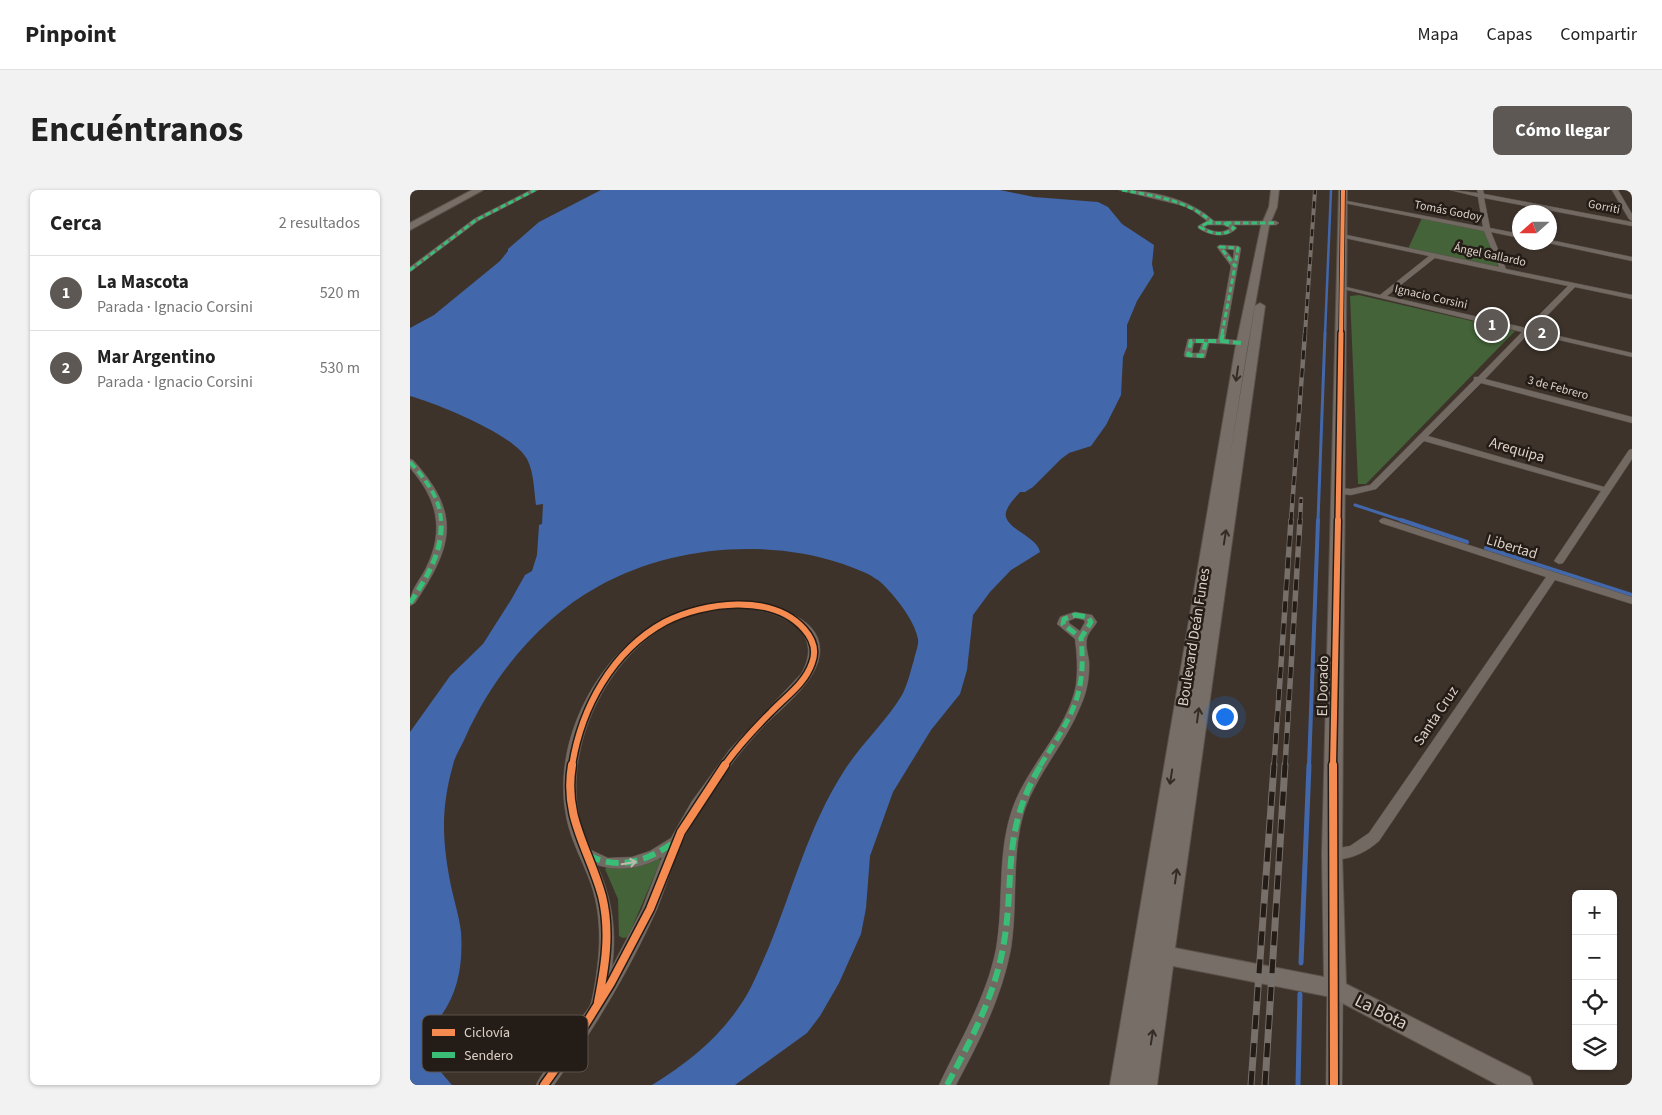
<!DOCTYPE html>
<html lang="es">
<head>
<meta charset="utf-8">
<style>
  body { margin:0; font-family:"Source Sans 3",sans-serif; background:#f2f2f2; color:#222 }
  .controls { position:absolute; right:15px; bottom:15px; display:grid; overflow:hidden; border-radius:8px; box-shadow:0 1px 4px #0004 }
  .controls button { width:45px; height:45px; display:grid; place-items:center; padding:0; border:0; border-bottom:1px solid #e0e0e0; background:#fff; color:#222; font:25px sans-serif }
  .compass { position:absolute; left:1102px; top:15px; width:45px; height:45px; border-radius:50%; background:#fff; box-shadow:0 1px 4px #0004; rotate:249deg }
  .you { position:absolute; left:814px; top:526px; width:18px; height:18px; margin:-12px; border:4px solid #fff; border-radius:50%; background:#1a73e8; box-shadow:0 0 0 8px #1a73e833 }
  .badge { display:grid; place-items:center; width:32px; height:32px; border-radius:50%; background:#5d5854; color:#fff; font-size:16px; font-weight:700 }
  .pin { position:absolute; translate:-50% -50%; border:2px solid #fff; box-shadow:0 1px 5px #0006 }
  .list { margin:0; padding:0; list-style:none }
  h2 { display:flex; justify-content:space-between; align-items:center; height:65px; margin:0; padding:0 20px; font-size:21px }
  h2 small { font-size:16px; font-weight:400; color:#767676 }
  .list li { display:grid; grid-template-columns:32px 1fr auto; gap:15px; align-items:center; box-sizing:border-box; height:75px; padding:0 20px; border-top:1px solid #e0e0e0 }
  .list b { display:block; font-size:19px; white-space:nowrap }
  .list p { margin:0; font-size:16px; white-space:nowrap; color:#767676 }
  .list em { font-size:16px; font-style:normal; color:#767676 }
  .icon { flex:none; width:28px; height:28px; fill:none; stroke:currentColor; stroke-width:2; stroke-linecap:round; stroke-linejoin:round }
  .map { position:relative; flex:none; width:1222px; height:895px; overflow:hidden; border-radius:8px }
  header { display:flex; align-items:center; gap:30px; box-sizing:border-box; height:70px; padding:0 25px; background:#fff; border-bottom:1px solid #e0e0e0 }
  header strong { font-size:24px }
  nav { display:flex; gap:28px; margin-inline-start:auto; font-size:18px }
  .intro { display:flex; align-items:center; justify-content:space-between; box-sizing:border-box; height:120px; padding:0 30px }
  h1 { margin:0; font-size:35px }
  .button { padding:12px 22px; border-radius:8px; background:#5d5854; color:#fff; font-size:18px; font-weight:700 }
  main { display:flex; gap:30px; padding:0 30px }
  aside { flex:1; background:#fff; border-radius:8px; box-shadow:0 1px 4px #0004 }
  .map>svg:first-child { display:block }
</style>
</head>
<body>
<header>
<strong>Pinpoint</strong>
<nav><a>Mapa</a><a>Capas</a><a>Compartir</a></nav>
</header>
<div class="intro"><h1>Encuéntranos</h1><a class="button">Cómo llegar</a></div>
<main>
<aside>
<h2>Cerca<small>2 resultados</small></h2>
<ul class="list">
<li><span class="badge">1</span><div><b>La Mascota</b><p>Parada · Ignacio Corsini</p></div><em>520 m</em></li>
<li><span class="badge">2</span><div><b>Mar Argentino</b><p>Parada · Ignacio Corsini</p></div><em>530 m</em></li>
</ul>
</aside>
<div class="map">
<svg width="1222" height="895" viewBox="0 0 1222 895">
  <rect width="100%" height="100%" fill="#3d332b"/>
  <path fill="#446339" d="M 1012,28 L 1076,40 L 1088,77 L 998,59 Z
    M 949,105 L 1105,141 L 956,294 L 948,294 L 940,106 Z
    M 247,668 L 251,670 L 218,747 L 213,748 L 209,746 L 208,709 L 195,679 L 200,675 Z"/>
  <path fill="#4268ab" d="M 191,0 L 590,0 L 624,7 L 688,12 L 698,17 L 712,34 L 744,55 L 742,74 L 744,84 L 727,111 L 717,135 L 717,157 L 713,167 L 711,205 L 696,235 L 681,256 L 659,263 L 651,269 L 623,297 L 615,302 L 610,302 C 605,308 598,315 596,322 C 592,338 627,346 630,362 L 601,380 L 580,402 L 563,425 L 557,480 L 550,504 L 521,540 L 483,602 L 460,666 L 456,718 L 451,744 L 429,793 L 410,826 L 397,843 L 325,895 L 242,895 C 276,874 307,850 329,817 C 342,799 350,777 359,757 C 383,699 399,635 434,581 C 451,554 476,532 492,505 C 498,494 500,482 504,470 C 505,464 509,455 508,449 C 505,433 492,416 482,404 C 477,399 472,392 466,389 C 457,382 443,378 433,374 C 356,348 261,356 189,396 C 130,428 82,487 55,548 C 51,557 45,566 43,575 C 31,618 32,648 40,691 C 43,708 49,724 51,742 C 53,772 49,801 31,826 C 26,834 17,840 17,851 C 17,868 32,883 42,895 L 0,895 L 0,542 L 40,486 L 73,454 L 101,410 L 115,385 L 122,381 L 127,365 L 129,335 L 132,334 L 133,314 L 126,315 C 124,301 124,282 117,269 C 103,244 28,214 0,206 L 0,138 L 24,125 L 90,71 L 98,61 L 98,59 L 129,32 Z"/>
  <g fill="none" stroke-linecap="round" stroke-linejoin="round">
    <path stroke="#4268ab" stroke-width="2.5" d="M 915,144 L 921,0"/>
    <path stroke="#4268ab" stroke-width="3" d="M 945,315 L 994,331
      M 908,331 L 915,143"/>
    <path stroke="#4268ab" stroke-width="4" d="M 991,330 L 1057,352
      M 1076,358 L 1222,405
      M 899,576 L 908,330"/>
    <path stroke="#4268ab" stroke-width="5" d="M 891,773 L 899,575
      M 888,895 L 890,804"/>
    <defs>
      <path id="street" d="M 121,0 L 128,0 L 68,31 L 0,82 L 0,77 L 64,29 Z
        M 709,0 C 741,0 781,9 804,31 L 866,31 L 869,33 L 866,35 L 823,35 L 827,38 C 817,49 800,46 788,38 L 788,36 L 797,31 L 781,19 L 770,15 ZM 798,35 L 813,35 L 820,38 C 812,44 803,42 794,37 Z
        M 1040,0 L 1068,3 L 1067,0 L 1073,0 L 1074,4 L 1222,32 L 1222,36 L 1074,8 L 1080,38 L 1110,44 L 1110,48 L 1081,42 L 1096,79 L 1222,105 L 1222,109 L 1165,97 L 1123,140 L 1222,163 L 1222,167 L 1119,143 L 1075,189 L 1222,227 L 1222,233 L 1071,193 L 1018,246 L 1194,297 L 1219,260 L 1222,259 L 1222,269 L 1153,373 L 1149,374 L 1144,371 L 1191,301 L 1014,251 L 966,299 L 941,305 L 929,304 L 924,301 L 929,298 L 941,299 L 960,295 L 1064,190 L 1064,187 L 1068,187 L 1112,142 L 929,98 L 932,96 L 970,105 L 1019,66 L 930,47 L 929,46 L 932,44 L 1089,77 L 1074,41 L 929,12 L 932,10 L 1073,37 L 1068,7 ZM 1025,68 L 1158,96 L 1116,138 L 977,106 Z
        M 1202,0 L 1208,0 L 1222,24 L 1222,31 L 1219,29 Z
        M 1140,50 L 1222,67 L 1222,71 L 1138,53 Z
        M 810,55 L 828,56 L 831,58 L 815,149 L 832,151 L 836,153 L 832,155 L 799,153 L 795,168 L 775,167 L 774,165 L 778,149 L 808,149 L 821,76 L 807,57 ZM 815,59 L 824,60 L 823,69 ZM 784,153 L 792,153 L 789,163 L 782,163 Z
        M 0,269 L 3,270 C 52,324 43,356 5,413 L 0,416 C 0,399 9,392 16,378 C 35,339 27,309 0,278 Z
        M 974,328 L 1222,407 L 1222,414 L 1145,390 L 969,651 C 956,663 935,673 917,668 L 915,664 L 917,660 L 940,656 L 959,643 L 1136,387 L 971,333 L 969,331 L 971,329 Z
        M 323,412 C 352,412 411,423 410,461 C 409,491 371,518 352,538 C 339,552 327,566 316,582 C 301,605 284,627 272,652 C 262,674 256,697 247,719 C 219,781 184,840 144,895 L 126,895 C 130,886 137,878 143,870 C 152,857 162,843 170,829 C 173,825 179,819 181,813 C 185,797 188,775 189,758 C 190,736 188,715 181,694 C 172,669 158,646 155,619 C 144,548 189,461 254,429 C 275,418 300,414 323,412 ZM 335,418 C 371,422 416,441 391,484 L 320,559 L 282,611 L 261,648 L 240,661 L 222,667 L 198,668 L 181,660 C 175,647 170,634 168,620 C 156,549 202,459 268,430 C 289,421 313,418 335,418 ZM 252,667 L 232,719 L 202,777 C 207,741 202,708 187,675 C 210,682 232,678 252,667 Z
        M 665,422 L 682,425 L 687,432 C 684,437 678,443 677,448 C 675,455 678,464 679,471 C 680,485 677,502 671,515 C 656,553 627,583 614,622 C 601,666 608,713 601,758 C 592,807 569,852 546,895 L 529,895 C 550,850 576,809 586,759 C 594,714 587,667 601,623 C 615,577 657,542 666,495 C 668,479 667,464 665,449 L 647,434 L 650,427 ZM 666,428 L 674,430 L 675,432 L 670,441 L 659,433 L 659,431 Z
        M 925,793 L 931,794 L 933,799 L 932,895 L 916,895 L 917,799 L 919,794 Z"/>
      <path id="secondary" d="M 62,0 L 73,0 L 0,40 L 0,33 Z
        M 861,0 L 869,0 L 867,17 L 859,36 L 837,160 L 819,272 L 845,116 L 850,113 L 855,116 L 765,758 L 914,787 L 912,664 L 929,0 L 937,0 L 932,664 L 936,794 L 1120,887 L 1123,895 L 1088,895 L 921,807 L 763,776 L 747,895 L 700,895 L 825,160 L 851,36 L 859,17 Z"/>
    </defs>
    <use href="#street" stroke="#5b524b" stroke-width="1"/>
    <use href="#secondary" stroke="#5b524b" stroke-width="2"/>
    <use href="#street" fill="#716962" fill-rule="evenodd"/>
    <use href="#secondary" fill="#786e68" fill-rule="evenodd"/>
    <defs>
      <path id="rail-far3" d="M 895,144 L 905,0"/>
      <path id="rail-far2" d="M 881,331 L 895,143
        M 890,331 L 891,309"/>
      <path id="rail-far1" d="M 864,576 L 881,330
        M 875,576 L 890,330"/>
      <path id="rail" d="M 841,895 L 864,575
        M 855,895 L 875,575"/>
    </defs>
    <use href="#rail-far3" stroke="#776f69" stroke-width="4"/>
    <use href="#rail-far2" stroke="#776f69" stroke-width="4.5"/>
    <use href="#rail-far1" stroke="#776f69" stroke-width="5.5"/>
    <use href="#rail" stroke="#776f69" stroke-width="7"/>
    <use href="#rail-far3" stroke="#241c16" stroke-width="2.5" stroke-dasharray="7" stroke-linecap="butt"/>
    <use href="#rail-far2" stroke="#241c16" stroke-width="3" stroke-dasharray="9" stroke-linecap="butt"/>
    <use href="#rail-far1" stroke="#241c16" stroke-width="4" stroke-dasharray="11" stroke-linecap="butt"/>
    <use href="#rail" stroke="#241c16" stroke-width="5" stroke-dasharray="14" stroke-linecap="butt"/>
    <path stroke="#3abd76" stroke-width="3" stroke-dasharray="5.5 3" stroke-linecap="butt" d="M 712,0 C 744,6 777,10 802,32
      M 797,33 L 814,33 L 824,38 C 814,47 801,44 790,37 Z
      M 816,33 L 866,33
      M 810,57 L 828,58 L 825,76 Z
      M 0,80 L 66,30 L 125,0
      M 812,144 L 825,76"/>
    <path stroke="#3abd76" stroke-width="4" stroke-dasharray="8 4" stroke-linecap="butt" d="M 811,151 L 832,153
      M 796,152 L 792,166 L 778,165 L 781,151 L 811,151 L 813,143
      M 0,272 C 15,289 30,307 31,331"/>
    <path stroke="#3abd76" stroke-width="5" stroke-dasharray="10 5" stroke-linecap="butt" d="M 0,413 C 17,387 33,362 31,330
      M 665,425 L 678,427 L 681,432 L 671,448 L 653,434 L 654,429 Z
      M 630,576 C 660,528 677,507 671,448"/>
    <path stroke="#3abd76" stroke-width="6" stroke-dasharray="13 6" stroke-linecap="butt" d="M 178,665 C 208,681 237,671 263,653
      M 537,895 C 560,852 584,807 593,758 C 606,687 590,643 631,575"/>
    <defs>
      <path id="cycleway-far3" d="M 931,144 L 933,0"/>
      <path id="cycleway-far2" d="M 928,331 L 931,143"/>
      <path id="cycleway-far1" d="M 162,576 C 171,518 202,461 255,432 C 294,412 362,403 394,439 C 403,449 407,460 402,473 C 395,494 375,507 361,522 C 344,539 328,556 314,576
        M 923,576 L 928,330"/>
      <path id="cycleway" d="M 162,575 C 153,627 179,659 192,706 C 201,742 195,777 188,812
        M 923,575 L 924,895
        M 134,895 L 162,856 L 201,793 L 240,719 L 271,642 L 315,575"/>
    </defs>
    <use href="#cycleway-far3" stroke="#241c16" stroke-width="5.5"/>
    <use href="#cycleway-far2" stroke="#241c16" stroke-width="8"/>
    <use href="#cycleway-far1" stroke="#241c16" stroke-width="9"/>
    <use href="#cycleway" stroke="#241c16" stroke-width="11"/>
    <use href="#cycleway-far3" stroke="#f68b52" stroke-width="4"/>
    <use href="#cycleway-far2" stroke="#f68b52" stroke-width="5"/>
    <use href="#cycleway-far1" stroke="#f68b52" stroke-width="6"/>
    <use href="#cycleway" stroke="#f68b52" stroke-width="8"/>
  </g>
  <defs><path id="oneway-shaft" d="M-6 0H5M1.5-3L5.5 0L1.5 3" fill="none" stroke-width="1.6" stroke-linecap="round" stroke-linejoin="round" transform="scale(1.25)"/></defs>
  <g stroke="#352c26">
    <use href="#oneway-shaft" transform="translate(827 184) rotate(98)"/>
    <use href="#oneway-shaft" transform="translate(815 347) rotate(-81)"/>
    <use href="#oneway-shaft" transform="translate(788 525) rotate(-82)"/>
    <use href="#oneway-shaft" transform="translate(761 587) rotate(99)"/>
    <use href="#oneway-shaft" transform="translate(766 686) rotate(-82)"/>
    <use href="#oneway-shaft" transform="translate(742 847) rotate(-81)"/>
  </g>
  <use stroke="#c2b7ae" href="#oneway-shaft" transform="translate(219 673) rotate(-9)"/>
  <g text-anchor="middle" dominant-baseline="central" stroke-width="5" stroke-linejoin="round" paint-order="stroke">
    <g font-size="12" fill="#ddd1c8" stroke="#241c16">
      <text transform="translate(1194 17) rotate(11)">Gorriti</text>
      <text transform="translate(1038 21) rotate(11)">Tomás Godoy</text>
      <text transform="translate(1080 65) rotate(12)">Ángel Gallardo</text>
      <text transform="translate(1021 107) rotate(13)">Ignacio Corsini</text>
      <text transform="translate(1148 198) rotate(15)">3 de Febrero</text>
    </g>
    <g font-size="15" fill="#ddd1c8" stroke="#241c16">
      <text transform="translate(1107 260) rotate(16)">Arequipa</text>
      <text transform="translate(1102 357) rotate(17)">Libertad</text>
      <text transform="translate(784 447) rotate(-81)">Boulevard Deán Funes</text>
      <text transform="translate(913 496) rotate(-89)">El Dorado</text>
      <text transform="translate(1026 526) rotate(-56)">Santa Cruz</text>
    </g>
    <g font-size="18" fill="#ddd1c8" stroke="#241c16">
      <text transform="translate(971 822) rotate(27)">La Bota</text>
    </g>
  </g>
  <rect x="12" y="825" width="166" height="57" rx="8" fill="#241c16" stroke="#5c524b" stroke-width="1"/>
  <rect x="22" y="839" width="23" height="7" fill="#f68b52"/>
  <rect x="22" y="862" width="23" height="6" fill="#3abd76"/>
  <g font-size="14" fill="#ddd1c8">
    <text x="54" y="847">Ciclovía</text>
    <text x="54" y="870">Sendero</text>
  </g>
</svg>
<div class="controls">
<button>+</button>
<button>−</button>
<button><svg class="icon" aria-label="locate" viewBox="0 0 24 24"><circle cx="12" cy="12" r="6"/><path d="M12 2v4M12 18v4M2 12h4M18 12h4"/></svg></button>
<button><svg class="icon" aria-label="layers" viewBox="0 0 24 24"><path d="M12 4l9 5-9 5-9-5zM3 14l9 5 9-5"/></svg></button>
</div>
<svg class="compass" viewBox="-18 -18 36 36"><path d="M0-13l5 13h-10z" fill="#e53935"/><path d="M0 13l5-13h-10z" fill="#767676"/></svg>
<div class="you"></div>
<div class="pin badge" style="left:1082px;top:135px">1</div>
<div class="pin badge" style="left:1132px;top:143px">2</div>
</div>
</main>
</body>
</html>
